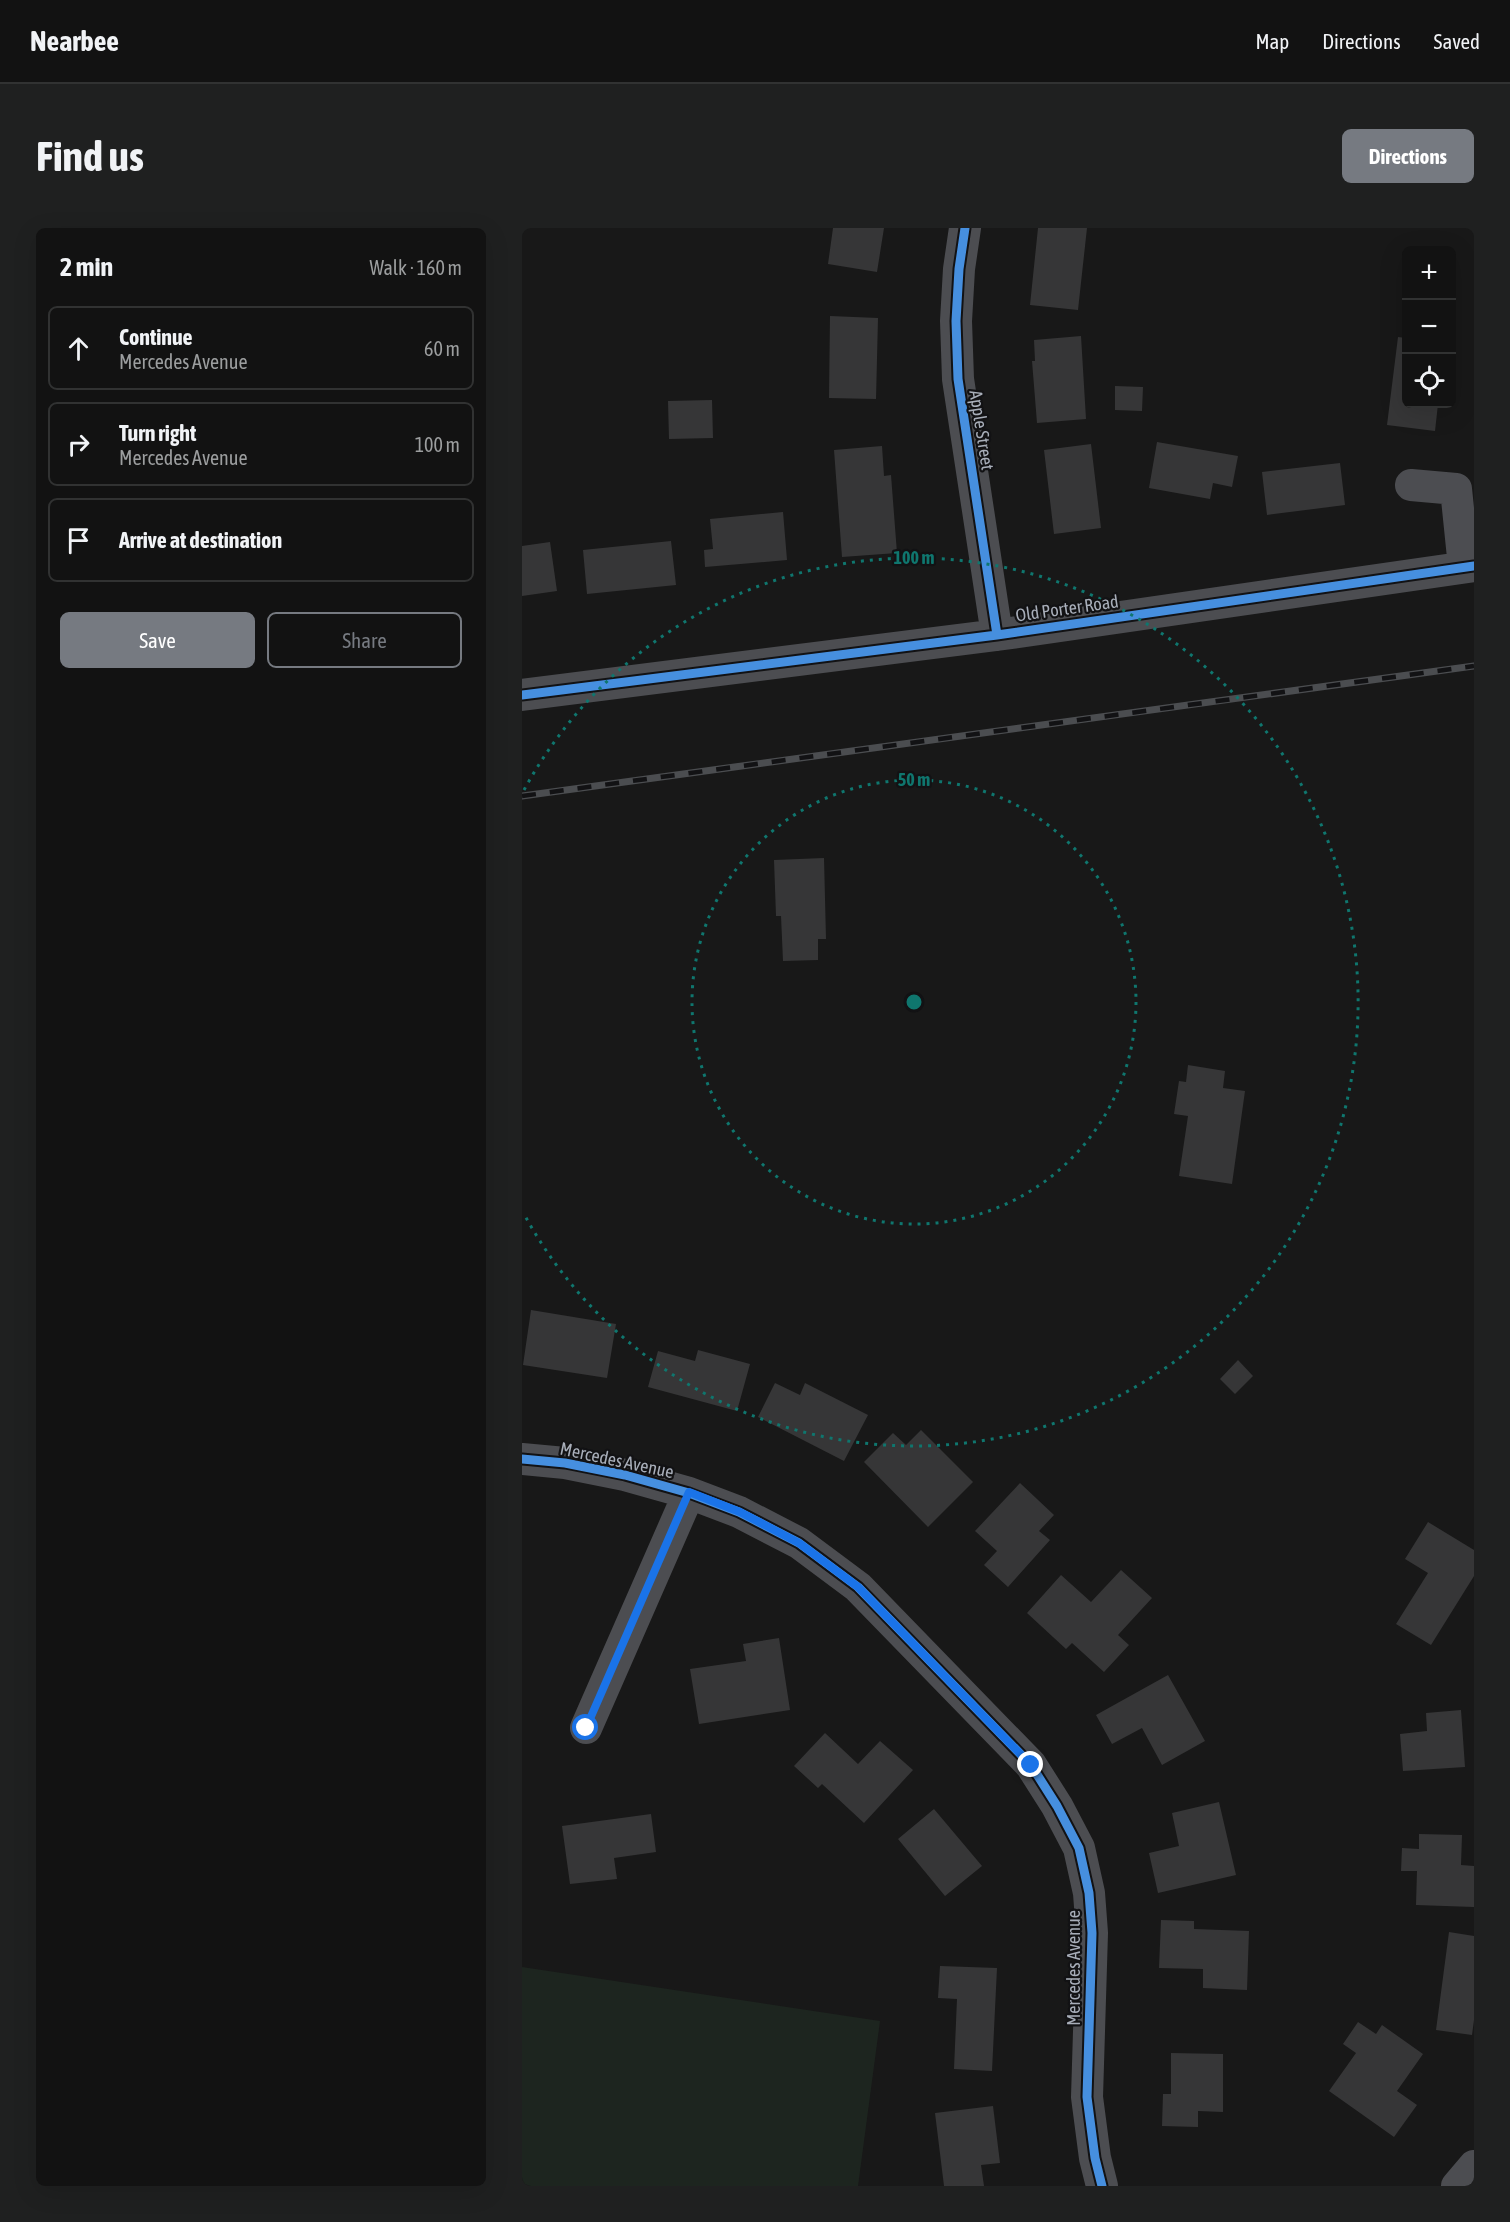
<!DOCTYPE html>
<html lang="en">
<head>
<meta charset="utf-8">
<style>
  body { margin:0; font-family:"Asap Condensed",sans-serif; background:#1f2020; color:#f1f3f6 }
  .controls { position:absolute; right:18px; top:18px; display:grid; overflow:hidden; border-radius:9px; box-shadow:0 6px 24px #0002 }
  .controls button { width:54px; height:54px; display:grid; place-items:center; padding:0; border:0; border-bottom:2px solid #313232; background:#121212; color:#f1f3f6; font:30px sans-serif }
  .stop { position:absolute; width:18px; height:18px; margin:-14px; border:4px solid #1a73e8; border-radius:50%; background:#fff }
  .stop.end { background:#1a73e8; border-color:#fff; box-shadow:0 2px 6px #0008 }
  .list { margin:0; padding:0; list-style:none }
  h2 { display:flex; justify-content:space-between; align-items:center; height:78px; margin:0; padding:0 24px; font-size:26px }
  h2 small { font-size:20px; font-weight:400; color:#9c9e9f }
  .list li { display:grid; grid-template-columns:39px 1fr auto; gap:18px; align-items:center; box-sizing:border-box; height:84px; margin:0 12px 12px; padding:0 12px; border:2px solid #313232; border-radius:9px }
  .list b { display:block; font-size:22px; white-space:nowrap }
  .list p { margin:0; font-size:20px; white-space:nowrap; color:#9c9e9f }
  .list em { font-size:20px; font-style:normal; color:#9c9e9f }
  .actions { display:flex; gap:12px; padding:18px 24px }
  .actions a { flex:1; padding:14px 0; border:2px solid #767a81; border-radius:9px; text-align:center; font-size:21px; color:#767a81 }
  .actions .main { background:#767a81; color:#fff }
  .icon { flex:none; width:33px; height:33px; fill:none; stroke:currentColor; stroke-width:2; stroke-linecap:round; stroke-linejoin:round }
  .map { position:relative; flex:none; width:952px; height:1958px; overflow:hidden; border-radius:9px }
  header { display:flex; align-items:center; gap:36px; box-sizing:border-box; height:84px; padding:0 30px; background:#121212; border-bottom:2px solid #313232 }
  header strong { font-size:28px }
  nav { display:flex; gap:33px; margin-inline-start:auto; font-size:21px }
  .intro { display:flex; align-items:center; justify-content:space-between; box-sizing:border-box; height:144px; padding:0 36px }
  h1 { margin:0; font-size:42px }
  .button { padding:15px 27px; border-radius:9px; background:#767a81; color:#fff; font-size:21px; font-weight:700 }
  main { display:flex; gap:36px; padding:0 36px }
  aside { flex:1; background:#121212; border-radius:9px; box-shadow:0 6px 24px #0002 }
  .map>svg:first-child { display:block }
</style>
</head>
<body>
<header>
<strong>Nearbee</strong>
<nav><a>Map</a><a>Directions</a><a>Saved</a></nav>
</header>
<div class="intro"><h1>Find us</h1><a class="button">Directions</a></div>
<main>
<aside>
<h2>2 min<small>Walk · 160 m</small></h2>
<ul class="list">
<li><svg class="icon" aria-label="ahead" viewBox="0 0 24 24"><path d="M12 20V5M6 11l6-6 6 6"/></svg><div><b>Continue</b><p>Mercedes Avenue</p></div><em>60 m</em></li>
<li><svg class="icon" aria-label="right" viewBox="0 0 24 24"><path d="M7 20v-9h11M14 6l5 5-5 5"/></svg><div><b>Turn right</b><p>Mercedes Avenue</p></div><em>100 m</em></li>
<li><svg class="icon" aria-label="arrive" viewBox="0 0 24 24"><path d="M6 21V4h12l-3 4 3 4H6"/></svg><div><b>Arrive at destination</b></div></li>
</ul>
<div class="actions"><a class="main">Save</a><a>Share</a></div>
</aside>
<div class="map">
<svg width="952" height="1958" viewBox="0 0 952 1958">
  <rect width="100%" height="100%" fill="#181818"/>
  <path fill="#1d251f" d="M 0,1739 L 358,1793 L 336,1958 L 0,1958 Z"/>
  <path fill="#363637" d="M 311,0 L 362,0 L 355,44 L 306,36 Z
    M 516,0 L 565,0 L 556,82 L 508,77 Z
    M 308,88 L 356,90 L 354,171 L 307,170 Z
    M 559,108 L 564,191 L 515,195 L 510,133 L 513,133 L 512,112 Z
    M 876,109 L 884,110 L 884,176 L 916,176 L 913,203 L 865,197 Z
    M 593,158 L 621,159 L 620,183 L 593,182 Z
    M 190,172 L 191,210 L 147,211 L 146,173 Z
    M 635,214 L 716,228 L 710,259 L 691,255 L 688,271 L 627,260 Z
    M 569,216 L 579,300 L 532,306 L 522,222 Z
    M 360,218 L 362,248 L 369,247 L 375,325 L 320,329 L 312,222 Z
    M 818,235 L 823,277 L 745,287 L 740,244 Z
    M 261,284 L 265,332 L 183,339 L 182,322 L 191,321 L 188,291 Z
    M 149,313 L 154,357 L 65,366 L 61,322 Z
    M 28,314 L 35,363 L 0,368 L 0,318 Z
    M 302,630 L 304,711 L 296,711 L 296,732 L 261,733 L 259,688 L 254,688 L 252,632 Z
    M 666,837 L 703,843 L 701,860 L 723,863 L 710,956 L 657,948 L 666,888 L 652,886 L 657,853 L 664,854 Z
    M 9,1082 L 94,1096 L 85,1150 L 1,1137 Z
    M 176,1122 L 228,1136 L 215,1183 L 126,1159 L 136,1123 L 173,1133 Z
    M 716,1132 L 731,1148 L 713,1166 L 698,1151 Z
    M 253,1155 L 278,1167 L 283,1155 L 346,1187 L 322,1233 L 236,1189 Z
    M 399,1202 L 451,1254 L 406,1299 L 342,1234 L 371,1205 L 384,1217 Z
    M 498,1255 L 532,1287 L 517,1303 L 528,1312 L 486,1359 L 462,1337 L 475,1323 L 453,1303 Z
    M 906,1294 L 952,1322 L 952,1348 L 909,1417 L 874,1396 L 906,1345 L 883,1331 Z
    M 599,1342 L 630,1370 L 596,1407 L 607,1417 L 582,1444 L 550,1415 L 544,1421 L 505,1385 L 539,1347 L 569,1374 Z
    M 257,1410 L 268,1482 L 177,1496 L 168,1441 L 224,1433 L 221,1416 Z
    M 646,1447 L 683,1513 L 640,1537 L 620,1500 L 590,1516 L 574,1487 Z
    M 939,1482 L 943,1539 L 881,1543 L 878,1506 L 905,1503 L 904,1485 Z
    M 303,1505 L 336,1536 L 358,1513 L 391,1542 L 342,1595 L 300,1556 L 296,1560 L 272,1538 Z
    M 697,1574 L 714,1647 L 636,1665 L 627,1625 L 657,1618 L 650,1585 Z
    M 412,1581 L 460,1638 L 423,1668 L 376,1611 Z
    M 129,1586 L 134,1624 L 92,1630 L 95,1651 L 48,1656 L 40,1598 Z
    M 897,1606 L 940,1607 L 939,1637 L 952,1638 L 952,1679 L 894,1677 L 895,1643 L 879,1643 L 880,1620 L 897,1621 Z
    M 639,1692 L 672,1693 L 672,1701 L 727,1703 L 725,1762 L 681,1760 L 681,1741 L 637,1740 Z
    M 927,1704 L 952,1708 L 952,1792 L 950,1807 L 914,1802 Z
    M 418,1738 L 475,1740 L 470,1843 L 432,1841 L 435,1771 L 416,1770 Z
    M 836,1794 L 854,1806 L 860,1797 L 901,1826 L 875,1863 L 895,1877 L 872,1909 L 807,1863 L 834,1825 L 821,1816 Z
    M 649,1825 L 701,1826 L 701,1884 L 676,1883 L 676,1899 L 640,1898 L 641,1866 L 649,1866 Z
    M 471,1878 L 478,1935 L 459,1937 L 462,1958 L 422,1958 L 413,1885 Z"/>
  <g fill="none" stroke-linecap="round" stroke-linejoin="round">
    <path stroke="#4c4d51" stroke-width="32" d="M 443,0 L 437,41 L 434,93 L 436,151 L 475,407
      M 889,257 L 934,261 L 942,339
      M 0,467 L 475,407 L 952,338
      M 0,1231 L 43,1235 L 103,1247 L 167,1265 L 217,1284 L 277,1315 L 336,1359 L 509,1537 L 535,1578 L 557,1620 L 567,1665 L 570,1705 L 565,1869 L 573,1930 L 580,1958
      M 64,1500 L 167,1265
      M 935,1958 L 952,1938"/>
    <defs>
      <path id="rail" d="M 0,568 L 952,438"/>
    </defs>
    <use href="#rail" stroke="#4b4d50" stroke-width="7"/>
    <use href="#rail" stroke="#121214" stroke-width="4.5" stroke-dasharray="14" stroke-linecap="butt"/>
    <defs>
      <path id="cycleway" d="M 443,0 L 437,41 L 434,93 L 436,151 L 475,407
        M 0,467 L 475,407 L 952,338
        M 0,1231 L 43,1235 L 103,1247 L 167,1265 L 217,1284 L 277,1315 L 336,1359 L 509,1537 L 535,1578 L 557,1620 L 567,1665 L 570,1705 L 565,1869 L 573,1930 L 580,1958"/>
    </defs>
    <use href="#cycleway" stroke="#121214" stroke-width="13"/>
    <use href="#cycleway" stroke="#468fdf" stroke-width="9"/>
  </g>
  <g fill="none" stroke-linecap="round" stroke-linejoin="round">
    <path stroke="#1a73e8" stroke-width="8" d="M 64,1500 L 167,1264 L 218,1284 L 277,1315 L 336,1359 L 509,1537"/>
  </g>
  <g fill="none" stroke="#0f766e" stroke-width="3" stroke-dasharray="3 6">
    <circle cx="392" cy="774" r="222"/>
    <path d="M2 562A444 444 0 1 1 2 986"/>
  </g>
  <g text-anchor="middle" dominant-baseline="central" stroke-width="4.5" stroke-linejoin="round" paint-order="stroke">
    <g font-size="18" fill="#a8aeb9" stroke="#121214">
      <text transform="translate(460 202) rotate(81)">Apple Street</text>
      <text transform="translate(545 380) rotate(-8)">Old Porter Road</text>
      <text transform="translate(95 1232) rotate(12)">Mercedes Avenue</text>
      <text transform="translate(551 1740) rotate(-90)">Mercedes Avenue</text>
    </g>
  </g>
  <circle cx="392" cy="774" r="9" fill="#0f766e" stroke="#121214" stroke-width="3"/>
  <g font-size="18" text-anchor="middle" font-weight="bold" fill="#0f766e" stroke="#121214" stroke-width="4.5" stroke-linejoin="round" paint-order="stroke">
    <text x="392" y="336">100 m</text>
    <text x="392" y="558">50 m</text>
  </g>
</svg>
<div class="controls">
<button>+</button>
<button>−</button>
<button><svg class="icon" aria-label="locate" viewBox="0 0 24 24"><circle cx="12" cy="12" r="6"/><path d="M12 2v4M12 18v4M2 12h4M18 12h4"/></svg></button>
</div>
<div class="stop" style="left:64px;top:1500px"></div>
<div class="stop end" style="left:509px;top:1537px"></div>
</div>
</main>
</body>
</html>
